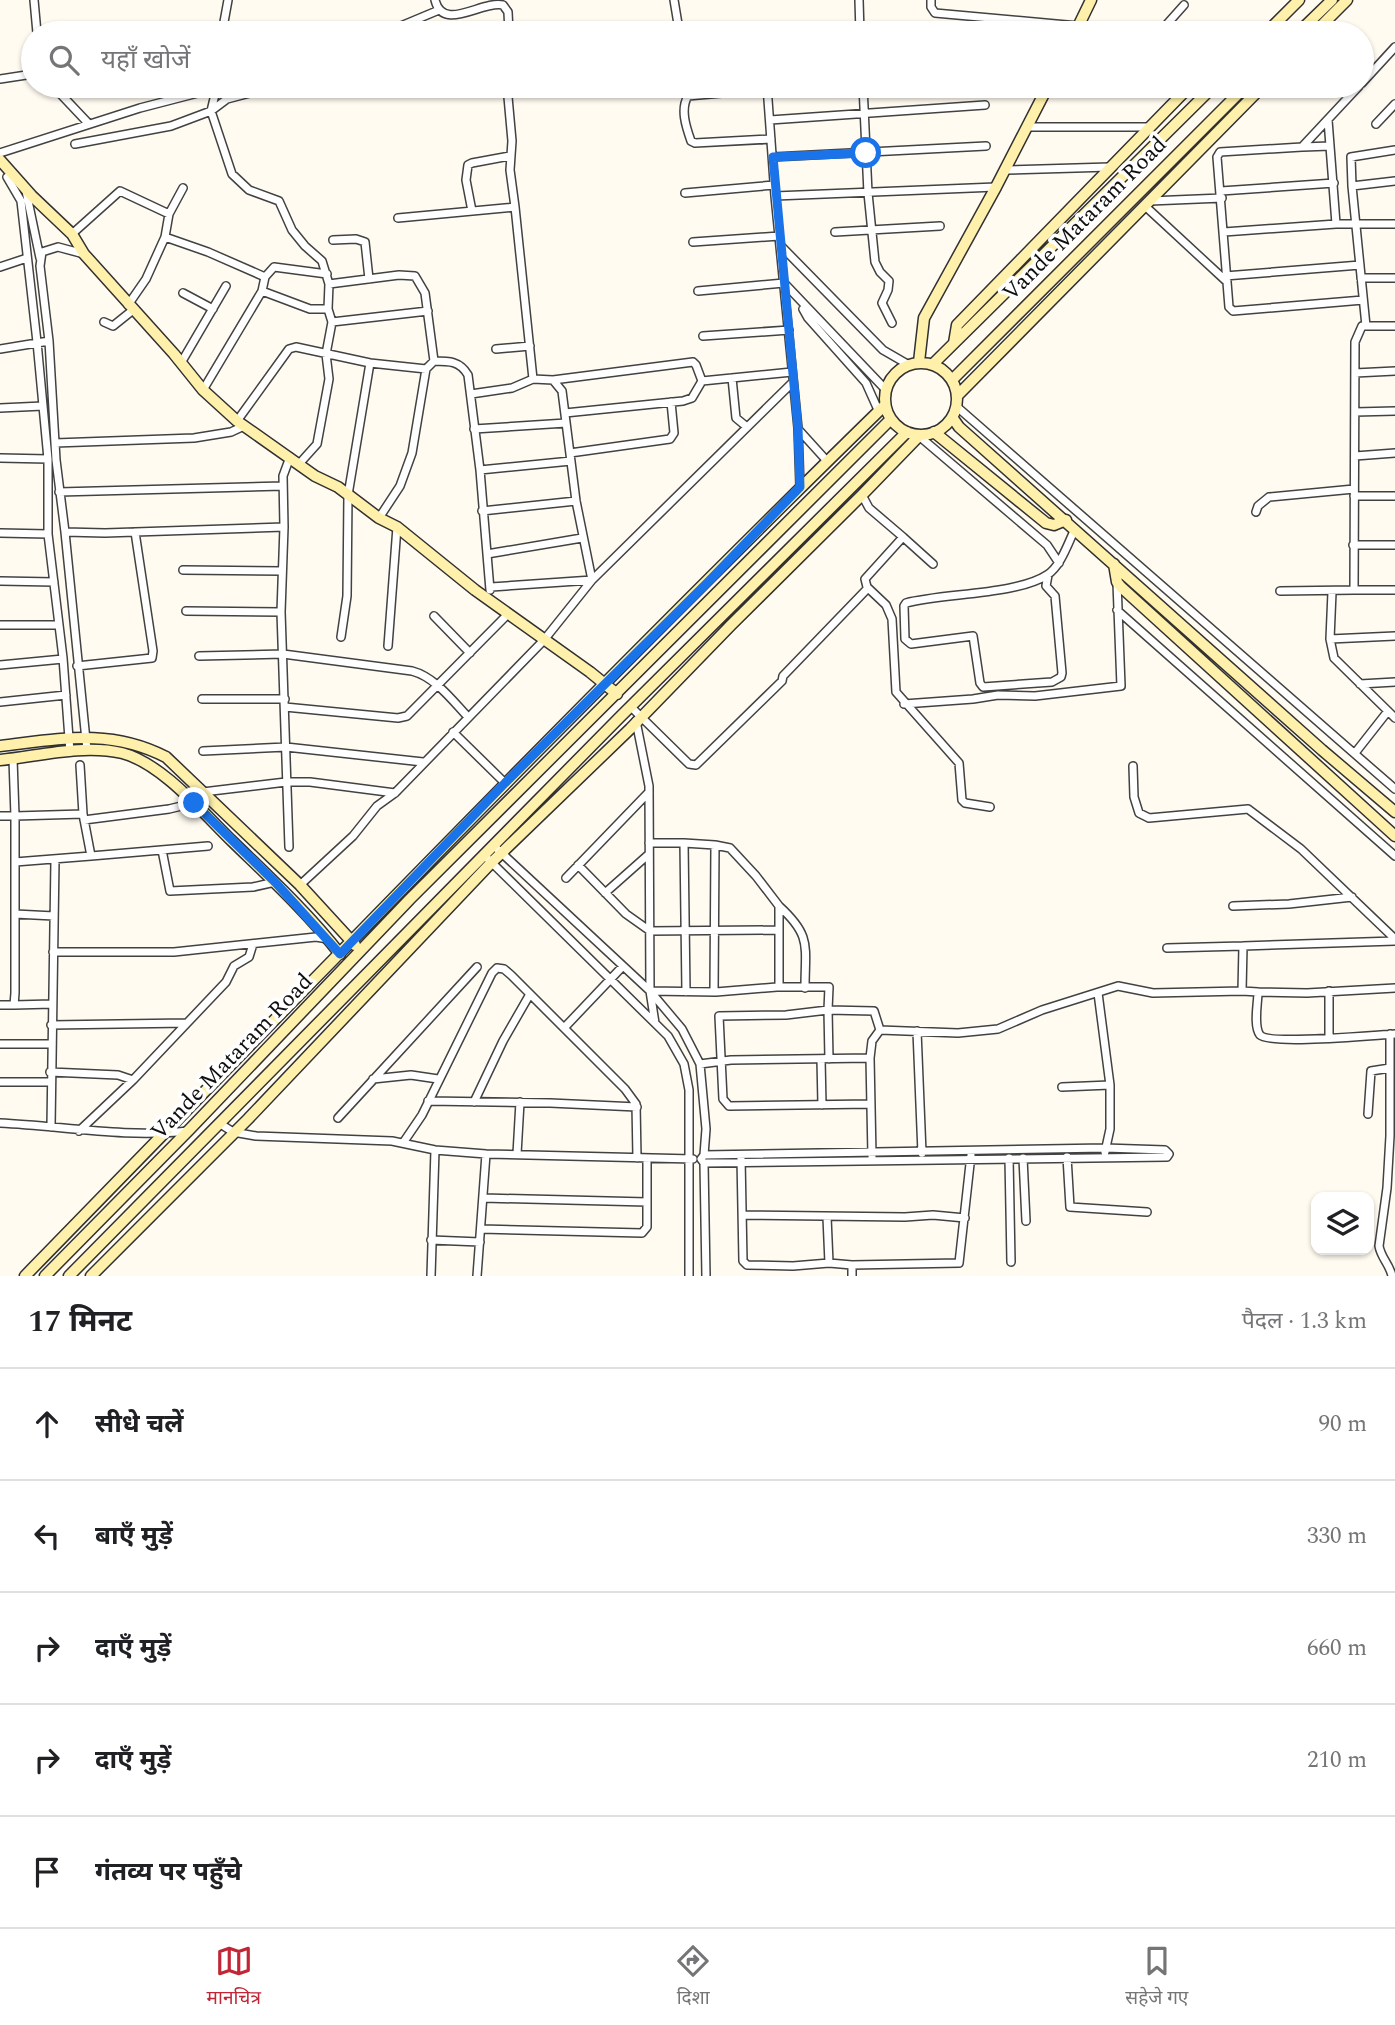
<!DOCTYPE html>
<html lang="hi">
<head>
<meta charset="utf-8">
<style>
  body { margin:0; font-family:Spectral,"Noto Sans Devanagari",serif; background:#f6f6f6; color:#202124 }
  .controls { position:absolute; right:21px; bottom:21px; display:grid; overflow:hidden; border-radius:14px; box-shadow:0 2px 5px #0004 }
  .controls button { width:63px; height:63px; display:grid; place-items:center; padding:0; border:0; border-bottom:2px solid #e0e0e0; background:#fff; color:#202124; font:35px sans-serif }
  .stop { position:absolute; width:21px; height:21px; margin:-16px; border:5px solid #1a73e8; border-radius:50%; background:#fff }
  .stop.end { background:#1a73e8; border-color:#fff; box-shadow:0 2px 7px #0008 }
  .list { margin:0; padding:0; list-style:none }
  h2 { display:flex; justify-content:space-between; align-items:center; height:91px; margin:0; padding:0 28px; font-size:30px }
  h2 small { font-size:23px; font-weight:400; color:#757577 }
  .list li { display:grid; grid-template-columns:46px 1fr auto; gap:21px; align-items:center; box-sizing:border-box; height:112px; padding:0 28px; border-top:2px solid #e0e0e0 }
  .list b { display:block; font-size:26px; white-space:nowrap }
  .list em { font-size:23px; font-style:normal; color:#757577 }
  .icon { flex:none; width:38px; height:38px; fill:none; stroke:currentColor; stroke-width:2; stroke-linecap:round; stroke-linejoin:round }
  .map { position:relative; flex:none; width:1395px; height:1276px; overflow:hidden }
  .search { position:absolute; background:#fff; box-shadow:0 2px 5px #0004; left:21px; right:21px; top:21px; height:77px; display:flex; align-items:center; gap:18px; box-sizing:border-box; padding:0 24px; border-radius:38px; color:#757577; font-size:26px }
  .sheet { height:651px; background:#fff }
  nav { display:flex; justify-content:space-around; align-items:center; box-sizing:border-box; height:98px; border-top:2px solid #e0e0e0; background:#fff; font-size:19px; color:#757577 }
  nav a { display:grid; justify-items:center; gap:4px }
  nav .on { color:#c02636 }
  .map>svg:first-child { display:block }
</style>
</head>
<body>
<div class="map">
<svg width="1395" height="1276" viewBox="0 0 1395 1276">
  <rect width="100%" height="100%" fill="#fffbf1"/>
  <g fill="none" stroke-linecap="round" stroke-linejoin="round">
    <defs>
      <path id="street" d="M 34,0 L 37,33
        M 435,0 C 443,33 482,0 503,5 L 508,12 L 509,33
        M 674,0 L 679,30 L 685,33
        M 859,0 L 860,33
        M 931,0 L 931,7 L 935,13 L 1078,26
        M 222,33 L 228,0
        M 384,33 L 439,10
        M 519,33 L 595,26
        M 690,33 L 747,30 L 756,33
        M 1159,33 L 1184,5
        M 0,79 L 33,74
        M 1362,83 L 1395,47
        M 53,86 L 88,123
        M 217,86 L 211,111 L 232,174 L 249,190 L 279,201 L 292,230 L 305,246 L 322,261 L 329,284 L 328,309 L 332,322 L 326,354 L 329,379 L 317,444 L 299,464
        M 767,86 L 775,196 L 798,428 L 800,487
        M 863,86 L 868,193 L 875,262 L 880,272 L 889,281 L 888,290 L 882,303 L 892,323
        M 1359,86 L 1302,147 L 1220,152 L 1217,157 L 1229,307 L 1233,311 L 1363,300
        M 767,89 L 688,96 C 680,109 686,127 691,141 L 695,143 L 771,139
        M 1046,90 L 1184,91
        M 770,120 L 985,105
        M 1328,120 L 1336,224 L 1395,224
        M 1376,124 L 1395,104
        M 1027,127 L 1150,127
        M 75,144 L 171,126 L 211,111 L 227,99 L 276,86
        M 1303,147 L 1330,146
        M 0,153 L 140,108 L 217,88 L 231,88 L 238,86
        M 773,157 L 986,146
        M 1006,170 L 1110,167
        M 7,177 L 21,201 L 37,342 L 48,459 L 48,534 L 63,658 L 70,752
        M 1352,186 L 1351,157 L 1395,150
        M 26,191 L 40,258
        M 1221,191 L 1334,183
        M 685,193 L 774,185
        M 775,196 L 996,187
        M 1150,201 L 1222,198
        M 1145,206 L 1225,280
        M 515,207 L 533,379
        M 472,211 L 466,180 L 468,165 L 472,163 L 510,156
        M 398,218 L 515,207 L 510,170 L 512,141 L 507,86
        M 835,232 L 940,226
        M 1224,232 L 1336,224
        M 72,234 L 120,191 L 169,214
        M 165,237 L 208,252 L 265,277
        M 333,240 L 356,239 L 365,242 L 369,279
        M 693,242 L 779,236
        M 780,245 L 883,350 L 909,365
        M 84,254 L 58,247 L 42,252 L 40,266 L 49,341 L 56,460 L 65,532 L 87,750
        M 0,267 L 27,258
        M 1225,276 L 1360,265
        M 1361,278 L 1395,278
        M 784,283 L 886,390
        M 329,284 L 399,275 L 415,276 L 425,293 L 434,361
        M 262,291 L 310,309 L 328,309
        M 698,291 L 784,283
        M 183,293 L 213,309
        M 128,305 L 146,279 L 165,237 L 169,214 L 183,188
        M 803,309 L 808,318 L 866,383 L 879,412
        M 104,322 L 113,326 L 133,310
        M 332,322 L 428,311
        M 1366,326 L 1352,186 L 1395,181
        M 703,336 L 789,330
        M 0,349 L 49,341
        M 496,349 L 530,346
        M 181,363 L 226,286
        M 426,369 L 434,361 C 449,361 460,361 468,375 L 480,470 L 490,590
        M 1355,373 L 1395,371
        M 732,378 L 736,418 L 747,427
        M 553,380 L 693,362 L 696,365 L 702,381
        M 203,390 L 262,291 L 265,277 L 274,267 L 327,274
        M 956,406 L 1395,789
        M 0,408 L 43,406
        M 1355,412 L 1395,411
        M 565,413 L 683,401 L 692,398 L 702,381 L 792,372
        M 237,421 L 289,349 L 296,347 L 370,363 L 426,369 L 412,453 L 400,486 L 379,518
        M 474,429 L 566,423
        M 798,429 L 827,461
        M 919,436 L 1047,545 L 1059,563
        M 55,443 L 194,438 L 231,432 L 244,426
        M 570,453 L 670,439 L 674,433 L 671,402
        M 1355,456 L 1395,453
        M 0,458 L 48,459
        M 480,470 L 571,461
        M 59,492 L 283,486
        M 862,495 L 869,508 L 903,537 L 865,579 L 867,587 L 886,605 L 892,619 L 896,692 L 959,763 L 962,800 L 965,803 L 990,807
        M 1354,496 L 1395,496
        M 482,511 L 576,501
        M 1256,512 L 1258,506 L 1269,497 L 1354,489
        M 65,532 L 105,533 L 284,527
        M 0,533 L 48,534
        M 903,537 L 933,564
        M 1353,545 L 1395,545
        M 487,554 L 582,538
        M 183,570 L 282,571
        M 1048,575 L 1046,586 L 1055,596 L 1062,673 L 1061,677 L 1052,682 L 983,687 L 980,683 L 973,636 L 911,644 L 905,639 L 904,606 L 906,603 C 944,593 1016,595 1047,575 C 1061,566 1068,543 1075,529
        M 0,581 L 54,582
        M 491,587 L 592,580 L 793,382
        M 1354,590 L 1395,590
        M 1280,591 L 1354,590 L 1355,342 L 1362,326 L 1395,326
        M 1332,592 L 1330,639 L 1395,636
        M 1117,610 L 1395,856
        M 186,611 L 281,612
        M 434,616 L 470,653
        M 0,625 L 59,625
        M 341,637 L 347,596 L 348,495 L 370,363
        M 1330,639 L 1334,658 L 1395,718
        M 388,646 L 397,527
        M 199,656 L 283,654 L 412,671 C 435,677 452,700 468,717
        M 0,665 L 63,659
        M 77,666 L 152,658 L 153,651 L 135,532
        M 1360,684 L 1395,682
        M 202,699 L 285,699
        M 0,702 L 66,695
        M 904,704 L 973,699 L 998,695 L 1035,696 L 1121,686 L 1117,583
        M 285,707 L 398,718 L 407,716 L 508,614
        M 631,707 L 689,764 L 696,765 L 782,681 L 783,676 L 868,588
        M 636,721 L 649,786 L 650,991 L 655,1023
        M 453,732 L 505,783
        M 203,751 L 286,747 L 423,762
        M 1355,753 L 1388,711
        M 1133,766 L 1134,797 L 1139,813 L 1149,818 L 1248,809 L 1301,849 L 1395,939
        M 203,792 L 286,782 L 310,782 L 395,793
        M 0,816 L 15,816 L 13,759
        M 84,820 L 169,809 L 194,803
        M 649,843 L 684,843 L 686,992
        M 684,843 L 715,845 L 714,992
        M 493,845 L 650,991 L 682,1029 L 700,1064 L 706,1129 L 704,1155 L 701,1159 L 704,1163 L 706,1276
        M 715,845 L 730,848 L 756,876 L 779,906 L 779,930
        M 289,847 L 281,612 L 284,527 L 283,476 L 290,457
        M 162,850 L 170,891 L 253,887 L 275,882
        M 484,855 L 668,1036 L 684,1064 L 689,1090 L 689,1276
        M 91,856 L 208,846
        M 15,862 L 91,856 L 83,814
        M 578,865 L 626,914 L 650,931 L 779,930 L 779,987
        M 566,878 L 649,792
        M 300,885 L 353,836 L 377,806 L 395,793 L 544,640 L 592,580 L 576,501 L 562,391 L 553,380 L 533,379 L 512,388 L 471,394
        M 605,893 L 649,854
        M 779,906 C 812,936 805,946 805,988
        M 1233,906 L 1289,904 L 1352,897
        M 15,914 L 54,916
        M 1395,941 L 1243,946 L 1242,991 L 1258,992 C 1258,1003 1253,1026 1260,1035 C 1269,1045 1375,1035 1395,1034
        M 1167,948 L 1243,946
        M 53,952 L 174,952 L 316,937 L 328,939
        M 650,991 L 716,992 L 777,987 L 829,987 L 828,1010 L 874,1011 L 880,1030 L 958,1033 L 998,1029 L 1042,1010 L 1118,986 L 1153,993 L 1242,991
        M 1329,991 L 1329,1037
        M 1258,992 L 1307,993 L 1395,988
        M 1098,993 L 1110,1085 L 1110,1129 L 1105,1152
        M 0,1005 L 14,1005 L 15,993 L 15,816 L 83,814 L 80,765
        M 14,1005 L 52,1004
        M 51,1025 L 187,1023
        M 564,1028 L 623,966
        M 917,1031 L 922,1153
        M 1390,1034 L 1390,1136 L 1387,1188 L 1379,1246 C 1381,1258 1390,1265 1392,1276
        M 0,1044 L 51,1044
        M 870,1058 L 872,1156
        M 821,1059 L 822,1105
        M 829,1059 L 828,1010 L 786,1015 L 719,1016 L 723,1099 L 729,1106 L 871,1104
        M 700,1064 L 731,1060 L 870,1058 L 872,1041 L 880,1030
        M 50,1072 L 118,1075 L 133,1080
        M 373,1079 L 411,1075 L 438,1079
        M 0,1082 L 50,1082
        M 1062,1087 L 1110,1085
        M 428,1101 L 550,1103 L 637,1107
        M 474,1102 L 503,1041 L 530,994
        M 1368,1114 L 1371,1071 L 1390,1068
        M 338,1118 L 477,967
        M 0,1123 C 63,1126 125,1138 188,1131
        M 219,1123 L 233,1132 L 256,1136 L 392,1141 L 435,1150 L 486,1154 L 693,1159
        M 51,1127 L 55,860
        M 79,1131 L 133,1080 L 226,982 L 234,966 L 249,957 L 253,944
        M 403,1143 L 422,1115 L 492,973 L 497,968 L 504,969 L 511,975 L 625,1089 L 636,1104 L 637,1158
        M 517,1154 L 520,1102
        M 704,1155 L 1105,1148 L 1165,1150 L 1169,1154 L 1167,1157 L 704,1163
        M 1067,1157 L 1070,1207 L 1147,1212
        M 741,1158 L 743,1261 L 747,1265 L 793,1266 L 829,1263 L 852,1265
        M 1009,1158 L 1011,1262
        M 1023,1158 L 1026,1221
        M 484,1198 L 647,1202
        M 743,1215 L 905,1217 L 933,1215 L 965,1218
        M 827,1217 L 829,1263
        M 481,1229 L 642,1233 L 647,1227 L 647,1158
        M 431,1240 L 480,1242
        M 431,1276 L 435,1150
        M 477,1276 L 486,1154
        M 852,1276 L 852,1265 L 959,1263 L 971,1155"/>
      <path id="secondary" d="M 1075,33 L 1091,0
        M 1266,33 L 1299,0
        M 1298,33 L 1332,0
        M 1314,33 L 1347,0
        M 0,160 L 32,196 L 72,234 L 84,254 L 174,354 L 203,390 L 237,421 L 315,476 L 338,487 L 379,518 L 397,527 L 475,590 L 590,672 L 617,694
        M 954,343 L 957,325 L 1190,86
        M 919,362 L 924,318 L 996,187 L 1048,86
        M885 399a36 36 0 1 1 72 0a36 36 0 1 1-72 0Z
        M 933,364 L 1214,86
        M 952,380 L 1246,86
        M 957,396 L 1263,86
        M 952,417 L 959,427 L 1322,750 L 1395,812
        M 934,432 L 1046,523 L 1054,525 L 1066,520
        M 1114,564 L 1117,582 L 1121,587 L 1395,836
        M 0,746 C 60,739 110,728 166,757 L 300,885 L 355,945
        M 0,760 C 39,756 83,744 122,753 C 162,763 204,814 233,842 C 270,878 308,913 340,954
        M 25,1276 C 310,984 593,690 885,405
        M 45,1276 L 189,1130 L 410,899 L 891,419
        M 69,1276 L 620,717 L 907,432
        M 91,1276 L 248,1119 L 491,863 L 630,729 L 731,625 L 862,495 L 919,436"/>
    </defs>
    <use href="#street" stroke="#424242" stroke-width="10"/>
    <use href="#secondary" stroke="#313131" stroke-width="13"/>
    <use href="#street" stroke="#fff" stroke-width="7"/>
    <use href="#secondary" stroke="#fff1ac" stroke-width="10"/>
  </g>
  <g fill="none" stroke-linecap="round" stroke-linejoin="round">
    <path stroke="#1a73e8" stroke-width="9" d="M 194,803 L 275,882 L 340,954 L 505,783 L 707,583 L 800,487 L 798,428 L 773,157 L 866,153"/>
  </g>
  <g text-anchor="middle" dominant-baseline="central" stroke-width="7" stroke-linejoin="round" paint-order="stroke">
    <g font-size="23" fill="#0f0f0f" stroke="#fff">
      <text transform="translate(1085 219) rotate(-45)">Vande Mataram Road</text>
      <text transform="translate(232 1057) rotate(-46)">Vande Mataram Road</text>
    </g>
  </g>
</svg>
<div class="controls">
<button><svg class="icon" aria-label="layers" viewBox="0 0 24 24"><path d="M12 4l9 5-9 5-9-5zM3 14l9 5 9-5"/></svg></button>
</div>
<div class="stop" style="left:866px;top:153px"></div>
<div class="stop end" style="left:194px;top:803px"></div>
<div class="search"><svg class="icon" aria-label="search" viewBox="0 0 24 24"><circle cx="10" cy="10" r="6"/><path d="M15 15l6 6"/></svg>यहाँ खोजें</div>
</div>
<section class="sheet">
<h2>17 मिनट<small>पैदल · 1.3 km</small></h2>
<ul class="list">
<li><svg class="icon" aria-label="ahead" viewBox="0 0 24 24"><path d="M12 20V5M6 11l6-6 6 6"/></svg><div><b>सीधे चलें</b></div><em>90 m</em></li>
<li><svg class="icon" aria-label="left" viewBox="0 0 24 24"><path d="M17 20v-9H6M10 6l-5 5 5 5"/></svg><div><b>बाएँ मुड़ें</b></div><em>330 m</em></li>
<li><svg class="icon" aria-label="right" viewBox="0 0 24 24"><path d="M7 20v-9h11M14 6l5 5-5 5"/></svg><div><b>दाएँ मुड़ें</b></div><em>660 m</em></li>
<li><svg class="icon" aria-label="right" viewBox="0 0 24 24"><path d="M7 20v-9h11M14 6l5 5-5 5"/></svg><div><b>दाएँ मुड़ें</b></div><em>210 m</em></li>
<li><svg class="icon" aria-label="arrive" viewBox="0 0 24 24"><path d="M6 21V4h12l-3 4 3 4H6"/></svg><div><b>गंतव्य पर पहुँचे</b></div></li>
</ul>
</section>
<nav>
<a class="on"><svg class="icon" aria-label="map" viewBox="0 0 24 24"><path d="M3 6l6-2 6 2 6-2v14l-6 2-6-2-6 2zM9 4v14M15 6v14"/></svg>मानचित्र</a>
<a><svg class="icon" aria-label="directions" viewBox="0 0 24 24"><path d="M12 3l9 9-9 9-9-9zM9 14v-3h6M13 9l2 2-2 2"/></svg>दिशा</a>
<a><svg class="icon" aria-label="saved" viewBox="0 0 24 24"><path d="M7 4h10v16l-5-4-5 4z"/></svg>सहेजे गए</a>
</nav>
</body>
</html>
